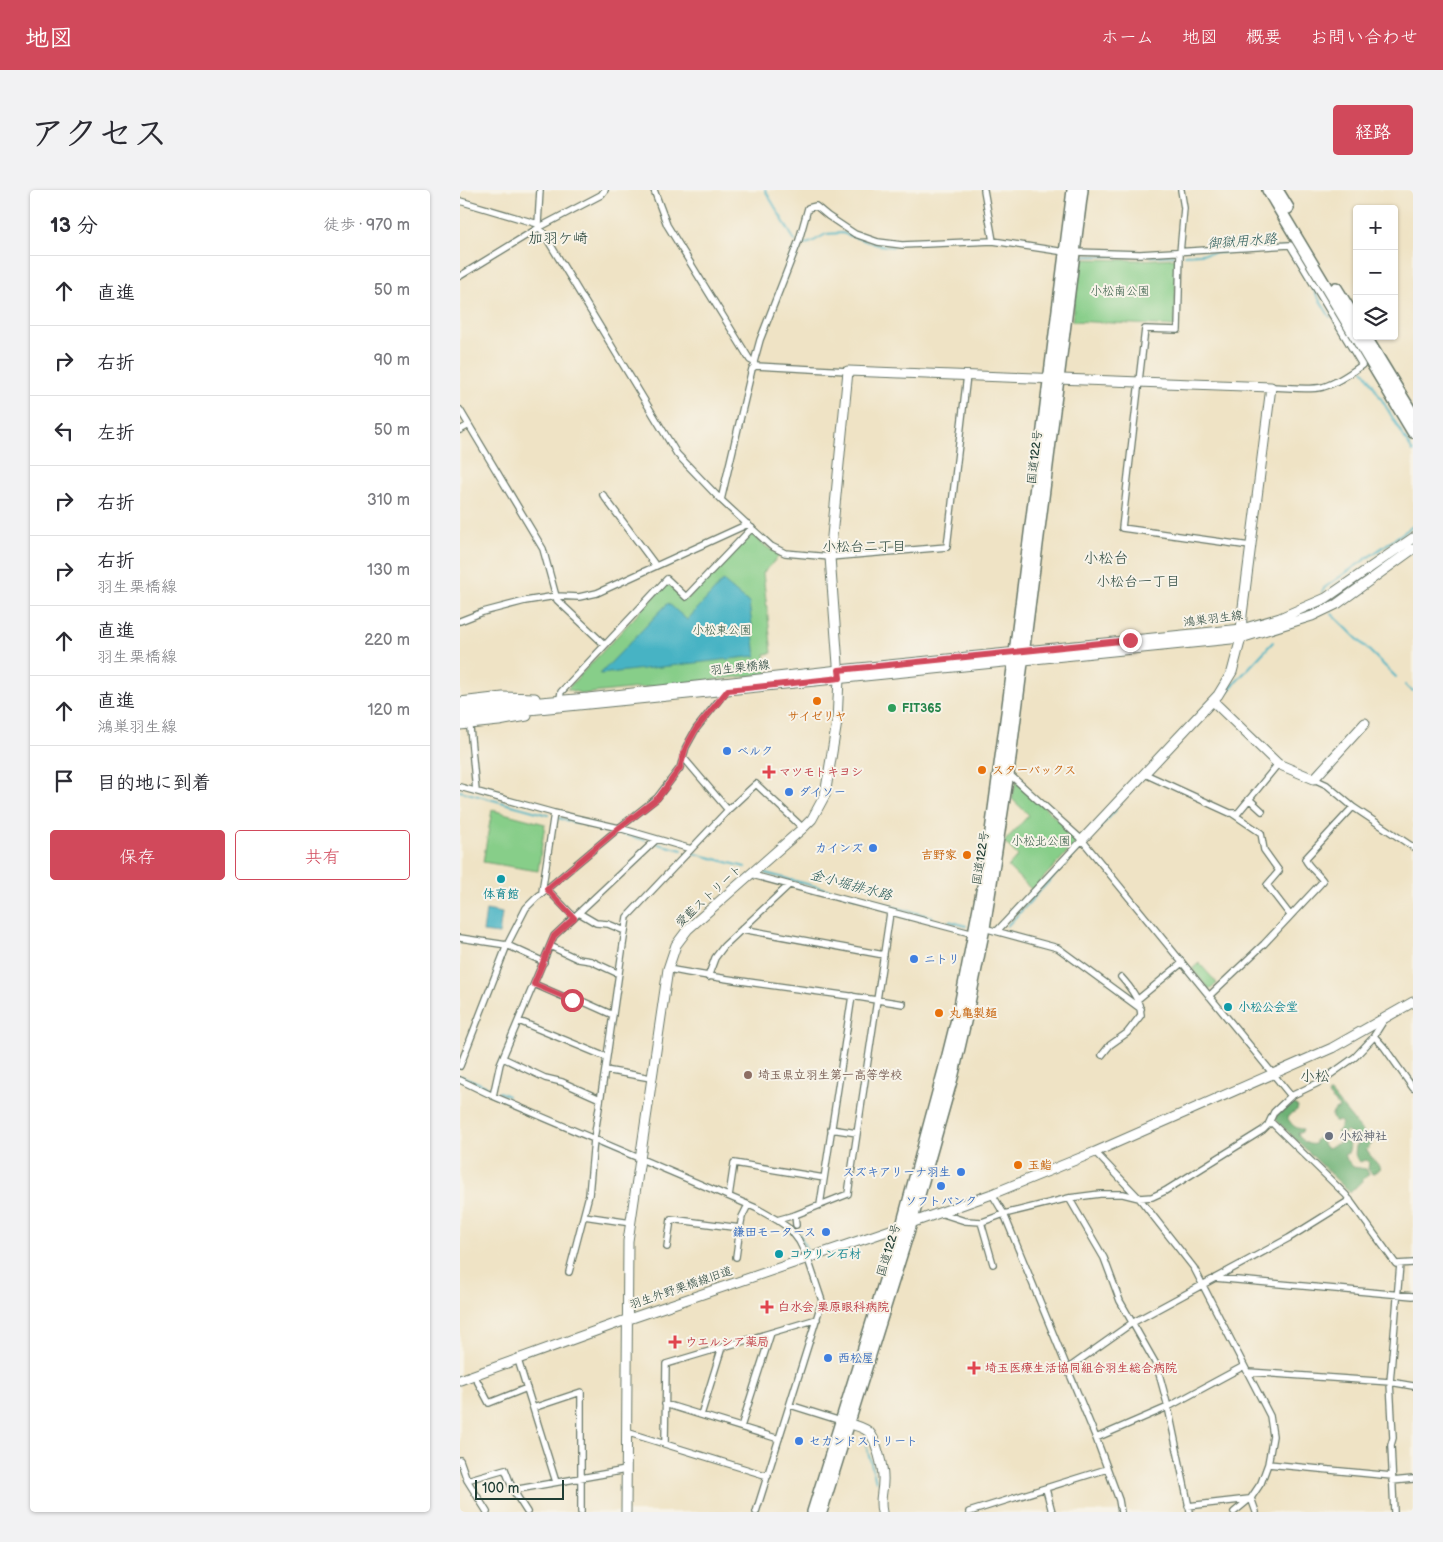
<!DOCTYPE html>
<html lang="ja">
<head>
<meta charset="utf-8">
<style>
  body { margin:0; font-family:"Balsamiq Sans","Klee One",sans-serif; background:#f2f2f3; color:#2b2b33 }
  .controls { position:absolute; right:15px; top:15px; display:grid; overflow:hidden; border-radius:5px; box-shadow:0 1px 4px #0004 }
  .controls button { width:45px; height:45px; display:grid; place-items:center; padding:0; border:0; border-bottom:1px solid #e1e1e2; background:#fff; color:#2b2b33; font:25px sans-serif }
  .scale { position:absolute; left:15px; bottom:12px; width:89px; box-sizing:border-box; padding-left:5px; border:2px solid #1f3d34; border-top:0; font-size:14px; line-height:18px; white-space:nowrap; color:#1f3d34; -webkit-text-stroke:4px #f7f3e8; paint-order:stroke }
  .stop { position:absolute; width:15px; height:15px; margin:-11px; border:4px solid #d1495b; border-radius:50%; background:#fff }
  .stop.end { background:#d1495b; border-color:#fff; box-shadow:0 1px 5px #0008 }
  .list { margin:0; padding:0; list-style:none }
  h2 { display:flex; justify-content:space-between; align-items:center; height:65px; margin:0; padding:0 20px; font-size:21px }
  h2 small { font-size:16px; font-weight:400; color:#7c7c81 }
  .list li { display:grid; grid-template-columns:32px 1fr auto; gap:15px; align-items:center; box-sizing:border-box; height:70px; padding:0 20px; border-top:1px solid #e1e1e2 }
  .list b { display:block; font-size:19px; white-space:nowrap }
  .list p { margin:0; font-size:16px; white-space:nowrap; color:#7c7c81 }
  .list em { font-size:16px; font-style:normal; color:#7c7c81 }
  .actions { display:flex; gap:10px; padding:15px 20px }
  .actions a { flex:1; padding:11px 0; border:1px solid #d1495b; border-radius:5px; text-align:center; font-size:18px; color:#d1495b }
  .actions .main { background:#d1495b; color:#fff }
  .icon { flex:none; width:28px; height:28px; fill:none; stroke:currentColor; stroke-width:2; stroke-linecap:round; stroke-linejoin:round }
  .map { position:relative; flex:none; width:953px; height:1322px; overflow:hidden; border-radius:5px }
  header { display:flex; align-items:center; gap:30px; box-sizing:border-box; height:70px; padding:0 25px; background:#d1495b; color:#fff }
  header strong { font-size:24px }
  nav { display:flex; gap:28px; margin-inline-start:auto; font-size:18px }
  .intro { display:flex; align-items:center; justify-content:space-between; box-sizing:border-box; height:120px; padding:0 30px }
  h1 { margin:0; font-size:35px }
  .button { padding:12px 22px; border-radius:5px; background:#d1495b; color:#fff; font-size:18px; font-weight:700 }
  main { display:flex; gap:30px; padding:0 30px }
  aside { flex:1; background:#fff; border-radius:5px; box-shadow:0 1px 4px #0004 }
  .map>svg:first-child { display:block }
</style>
</head>
<body>
<header>
<strong>地図</strong>
<nav><a>ホーム</a><a>地図</a><a>概要</a><a>お問い合わせ</a></nav>
</header>
<div class="intro"><h1>アクセス</h1><a class="button">経路</a></div>
<main>
<aside>
<h2>13 分<small>徒歩 · 970 m</small></h2>
<ul class="list">
<li><svg class="icon" aria-label="ahead" viewBox="0 0 24 24"><path d="M12 20V5M6 11l6-6 6 6"/></svg><div><b>直進</b></div><em>50 m</em></li>
<li><svg class="icon" aria-label="right" viewBox="0 0 24 24"><path d="M7 20v-9h11M14 6l5 5-5 5"/></svg><div><b>右折</b></div><em>90 m</em></li>
<li><svg class="icon" aria-label="left" viewBox="0 0 24 24"><path d="M17 20v-9H6M10 6l-5 5 5 5"/></svg><div><b>左折</b></div><em>50 m</em></li>
<li><svg class="icon" aria-label="right" viewBox="0 0 24 24"><path d="M7 20v-9h11M14 6l5 5-5 5"/></svg><div><b>右折</b></div><em>310 m</em></li>
<li><svg class="icon" aria-label="right" viewBox="0 0 24 24"><path d="M7 20v-9h11M14 6l5 5-5 5"/></svg><div><b>右折</b><p>羽生栗橋線</p></div><em>130 m</em></li>
<li><svg class="icon" aria-label="ahead" viewBox="0 0 24 24"><path d="M12 20V5M6 11l6-6 6 6"/></svg><div><b>直進</b><p>羽生栗橋線</p></div><em>220 m</em></li>
<li><svg class="icon" aria-label="ahead" viewBox="0 0 24 24"><path d="M12 20V5M6 11l6-6 6 6"/></svg><div><b>直進</b><p>鴻巣羽生線</p></div><em>120 m</em></li>
<li><svg class="icon" aria-label="arrive" viewBox="0 0 24 24"><path d="M6 21V4h12l-3 4 3 4H6"/></svg><div><b>目的地に到着</b></div></li>
</ul>
<div class="actions"><a class="main">保存</a><a>共有</a></div>
</aside>
<div class="map">
<svg width="953" height="1322" viewBox="0 0 953 1322">
  <rect width="100%" height="100%" fill="#f7f3e8"/>
  <filter id="ink" filterUnits="userSpaceOnUse"><feTurbulence type="fractalNoise" baseFrequency=".02" numOctaves="2"/><feDisplacementMap in="SourceGraphic" scale="10" xChannelSelector="R" yChannelSelector="G"/><feConvolveMatrix kernelMatrix="1 2 1 2 8 2 1 2 1" color-interpolation-filters="sRGB"/></filter>
  <filter id="wash" filterUnits="userSpaceOnUse"><feTurbulence type="fractalNoise" baseFrequency=".0096" numOctaves="4" result="noise"/><feDisplacementMap in="SourceGraphic" scale="20" xChannelSelector="R" yChannelSelector="G"/><feGaussianBlur stdDeviation="1.12" result="paint"/><feColorMatrix in="noise" values="0 0 0 0 0 0 0 0 0 0 0 0 0 0 0 0 0 1.4 0 .05"/><feComposite in="paint" operator="in"/></filter>
  <g filter="url(#wash)">
    <rect width="100%" height="100%" fill="#efe3c5"/>
    <path fill="#87ce89" stroke="#53865e" d="M 716,68 L 715,136 L 612,131 L 618,69 L 680,70 Z
      M 290,342 L 308,358 L 320,365 L 303,383 L 312,463 L 305,464 L 308,484 L 123,504 L 107,499 L 207,393 L 226,410 Z
      M 556,590 L 619,650 L 572,700 L 548,677 L 558,666 L 544,652 L 569,625 L 552,609 Z
      M 32,620 L 85,634 L 78,681 L 23,672 Z
      M 739,773 L 757,793 L 750,800 L 732,779 Z"/>
    <path fill="#6db175" stroke="#467754" d="M 869,903 L 871,903 L 910,951 L 912,954 L 906,960 L 919,976 L 920,979 L 912,984 L 908,979 L 909,972 L 905,970 L 900,972 C 894,966 895,964 896,956 L 899,954 L 900,950 L 886,941 L 882,947 L 877,943 L 882,933 L 879,931 L 875,931 L 872,928 L 872,924 L 876,919 L 879,919 C 879,914 872,910 868,905 Z
      M 832,913 L 836,915 L 838,917 L 837,920 L 827,927 C 831,934 835,939 843,939 L 842,942 L 838,943 C 840,950 848,956 855,954 L 855,950 L 859,948 L 866,958 C 874,957 878,951 887,952 L 890,957 L 888,963 L 884,965 C 886,970 890,972 893,977 L 906,979 L 909,984 L 890,1003 L 816,930 L 817,924 L 823,918 Z"/>
    <path fill="#47b3c4" stroke="#33787c" d="M 263,391 L 289,413 L 296,466 L 140,484 L 208,413 L 227,430 Z
      M 26,720 L 42,723 L 39,744 L 23,742 Z"/>
    <g fill="none" stroke-linecap="round" stroke-linejoin="round">
      <path stroke="#47b3c4" stroke-width="2" d="M 305,0 L 335,51
        M 342,55 L 352,52 L 366,44 L 382,43 L 418,55 L 434,57
        M 724,65 L 828,58 L 870,127
        M 623,66 L 671,66
        M 691,66 L 713,65
        M 903,180 L 907,185 L 953,262
        M 862,402 L 864,398 L 953,336
        M 872,424 L 936,487
        M 945,495 L 953,501
        M 762,507 L 813,452
        M 0,601 L 88,625
        M 98,628 L 118,633
        M 124,635 L 145,640
        M 158,643 L 185,650
        M 198,654 L 222,660
        M 233,663 L 285,677
        M 305,683 L 472,727
        M 489,731 L 506,736
        M 547,736 L 656,620
        M 2,886 L 30,898
        M 39,902 L 48,906
        M 141,947 L 172,960
        M 340,1045 L 347,1061
        M 406,1255 L 416,1291"/>
    </g>
  </g>
  <g filter="url(#ink)">
    <g fill="none" stroke-linecap="round" stroke-linejoin="round">
      <defs>
        <path id="street" d="M 194,0 L 207,35 L 290,170 L 294,172
          M 524,0 L 533,51 L 605,62
          M 721,0 L 724,18 L 720,63 L 718,140 L 685,139 L 662,338 L 790,356
          M 0,11 L 78,34 L 217,264 L 261,310
          M 78,34 L 80,0
          M 614,62 L 680,64 L 830,55 L 902,175 C 891,183 877,193 863,197 C 847,201 827,197 811,197
          M 0,86 L 80,37 L 141,5 L 145,0
          M 295,176 L 294,172 L 300,150 L 339,50 L 348,18 L 356,16 L 368,26 L 395,44 L 418,52 L 442,55 L 533,51
          M 388,181 L 295,176 L 292,179 L 261,310 L 311,356 L 325,363 L 370,367 L 487,357 L 507,185
          M 0,220 L 83,359 L 97,410 L 145,455
          M 0,240 L 9,235
          M 143,305 L 196,376
          M 0,431 L 23,422 L 65,411 L 96,406 L 119,407 L 137,403 L 288,334
          M 100,508 L 101,502 L 207,389 L 226,407 L 292,338
          M 10,538 L 16,601
          M 223,567 L 268,620
          M 548,583 L 622,650 L 831,906
          M 685,584 L 770,623 L 778,623 L 818,574
          M 854,589 L 867,595 L 893,617
          M 0,597 L 94,623 L 159,638 L 197,649
          M 789,609 L 802,621
          M 773,624 L 801,643 L 804,660 L 819,681 L 807,695 L 830,725
          M 292,683 L 296,686 L 514,744
          M 87,699 L 114,727
          M 82,702 L 94,623
          M 119,723 L 136,733 L 148,734 L 165,741
          M 524,738 L 598,758 L 681,819
          M 282,739 L 424,765
          M 537,741 L 622,650
          M 0,748 L 47,755 L 84,772
          M 90,756 L 118,769 L 131,771 L 159,784
          M 208,779 C 286,794 365,801 443,814
          M 248,787 L 255,768 L 264,756 L 329,695
          M 74,794 L 111,810 L 124,812 L 153,825
          M 749,806 L 804,754 L 863,691 C 858,683 849,678 845,669 L 893,617 L 953,657
          M 677,810 L 722,773
          M 59,831 L 146,867
          M 914,846 L 924,857 L 953,898
          M 642,865 L 650,855 L 667,843 L 681,825 C 680,810 671,798 661,787
          M 43,868 L 85,888 L 102,892 L 140,909
          M 0,876 L 47,755 L 66,718 L 76,708 L 159,638 L 197,608 L 220,578 L 226,557 L 236,539 L 267,500
          M 191,888 L 145,880 L 167,727 L 268,620 L 296,594 L 343,638
          M 0,890 L 33,906 L 296,1018 L 317,1030 L 330,1039 L 339,1051 L 348,1069 L 362,1111 L 296,1322
          M 33,906 L 40,874 L 94,746 L 197,649 L 231,659
          M 810,931 L 886,1005 L 936,1074 L 953,1073
          M 371,939 L 397,943
          M 635,962 L 679,1008 L 734,1078 L 810,1226 L 813,1246 L 808,1274 L 801,1293 L 791,1308 L 774,1322
          M 532,1004 L 544,1024 L 636,1248 L 659,1310 L 661,1322
          M 269,1006 L 274,973 L 364,988
          M 609,1008 L 644,1068 L 660,1111 L 697,1176 L 708,1217 L 730,1322
          M 360,1015 L 392,806
          M 480,1023 L 505,1031 L 522,1032 L 544,1024 L 609,1008 L 640,1004 L 663,1004 L 679,1008 L 692,1007 L 705,1001 L 803,940 L 808,935 L 814,922 L 831,906 L 860,892 L 895,867 L 912,849 L 924,830
          M 124,1026 L 171,1033
          M 317,1030 L 335,1025
          M 521,1032 L 533,1074
          M 336,1035 L 335,1025 L 388,1004 L 430,723
          M 280,1038 L 282,1027 L 288,1015
          M 207,1057 L 211,1029 L 280,1038 L 276,1067
          M 109,1082 L 129,1005 L 134,949 L 145,880
          M 755,1088 L 953,1106
          M 58,1170 L 96,1292
          M 607,1179 L 672,1133 L 829,1048 L 890,1010
          M 788,1182 L 930,1192 L 953,1196
          M 14,1185 L 29,1213 L 67,1198
          M 205,1214 L 319,1249
          M 330,1215 L 381,1231
          M 73,1218 L 121,1202 L 121,1322
          M 241,1225 L 262,1157
          M 281,1237 L 311,1143
          M 166,1242 L 308,1286
          M 636,1248 L 708,1217 L 784,1176
          M 205,1254 L 206,1174 L 357,1129
          M 0,1270 L 7,1290 L 27,1322
          M 808,1274 L 932,1286
          M 7,1290 L 45,1279 L 53,1300 L 166,1280
          M 932,1291 L 953,1289
          M 586,1299 L 592,1322
          M 53,1300 L 67,1322
          M 791,1308 L 796,1322
          M 728,1316 L 789,1309
          M 509,1322 L 647,1279
          M 934,1322 L 931,1255 L 933,1248 L 930,1192 L 940,1074"/>
        <path id="secondary" d="M 754,512 L 818,574 L 854,589 L 905,533
          M 0,1190 L 166,1130 L 451,1033 L 532,1004 L 635,962 L 872,858 L 953,812
          M 382,1232 C 390,1234 402,1236 409,1242 C 416,1249 424,1280 423,1291 C 423,1302 419,1310 422,1322
          M 166,1322 L 168,1051 L 208,779 L 216,755 L 228,739 L 343,638 L 352,629 L 365,605 L 377,532 L 379,488 L 370,367 L 388,181 L 811,197 L 782,425 L 781,448 L 772,482 L 758,505 L 622,650"/>
        <path id="primary" d="M 0,512 L 43,507 L 75,508
          M 0,519 L 128,508 L 379,480 L 782,439 L 820,428 L 866,408 L 953,348
          M 0,527 L 781,448 L 852,426 L 877,414 L 953,359
          M 0,535 L 39,531 L 67,526"/>
        <path id="highway" d="M 808,0 L 953,242
          M 817,0 L 828,18
          M 876,98 L 897,132
          M 905,146 L 953,225
          M 353,1322 L 442,1036 L 486,873 L 499,821 L 525,686 L 554,471 L 613,0
          M 361,1322 L 451,1033 L 493,884 L 507,823 L 524,738 L 548,583 L 622,0"/>
      </defs>
      <use href="#street" stroke="#687767" stroke-width="8"/>
      <use href="#secondary" stroke="#687767" stroke-width="11"/>
      <use href="#primary" stroke="#687767" stroke-width="11"/>
      <use href="#highway" stroke="#687767" stroke-width="14"/>
      <use href="#street" stroke="#fff" stroke-width="5.5"/>
      <use href="#secondary" stroke="#fff" stroke-width="9"/>
      <use href="#primary" stroke="#fff" stroke-width="9"/>
      <use href="#highway" stroke="#fff" stroke-width="11"/>
    </g>
  </g>
  <g fill="none" stroke-linecap="round" stroke-linejoin="round" filter="url(#ink)">
    <path stroke="#d1495b" stroke-width="6" d="M 112,810 L 74,794 L 94,746 L 114,728 L 87,699 L 159,638 L 198,608 L 220,578 L 226,557 L 236,539 L 268,500 L 380,488 L 379,480 L 670,450"/>
  </g>
  <g fill="#e8710a" stroke="#f7f3e8" stroke-width="2">
    <circle cx="357" cy="511" r="5"/>
    <circle cx="522" cy="580" r="5"/>
    <circle cx="507" cy="665" r="5"/>
    <circle cx="479" cy="823" r="5"/>
    <circle cx="558" cy="975" r="5"/>
  </g>
  <circle fill="#2e9e5b" stroke="#f7f3e8" stroke-width="2" cx="432" cy="518" r="5"/>
  <g fill="#3f7fe0" stroke="#f7f3e8" stroke-width="2">
    <circle cx="267" cy="561" r="5"/>
    <circle cx="329" cy="602" r="5"/>
    <circle cx="413" cy="658" r="5"/>
    <circle cx="454" cy="769" r="5"/>
    <circle cx="501" cy="982" r="5"/>
    <circle cx="481" cy="996" r="5"/>
    <circle cx="366" cy="1042" r="5"/>
    <circle cx="368" cy="1168" r="5"/>
    <circle cx="339" cy="1251" r="5"/>
  </g>
  <g fill="#e0444e" stroke="#f7f3e8" stroke-width="2">
    <path d="M306.5 574.5h5v5h5v5h-5v5h-5v-5h-5v-5h5z"/>
    <path d="M304.5 1109.5h5v5h5v5h-5v5h-5v-5h-5v-5h5z"/>
    <path d="M212.5 1144.5h5v5h5v5h-5v5h-5v-5h-5v-5h5z"/>
    <path d="M511.5 1170.5h5v5h5v5h-5v5h-5v-5h-5v-5h5z"/>
  </g>
  <g fill="#0f9aa8" stroke="#f7f3e8" stroke-width="2">
    <circle cx="41" cy="689" r="5"/>
    <circle cx="768" cy="817" r="5"/>
    <circle cx="319" cy="1064" r="5"/>
  </g>
  <circle fill="#8d6e63" stroke="#f7f3e8" stroke-width="2" cx="288" cy="885" r="5"/>
  <circle fill="#6b7280" stroke="#f7f3e8" stroke-width="2" cx="869" cy="946" r="5"/>
  <g text-anchor="middle" dominant-baseline="central" stroke-width="4" stroke-linejoin="round" paint-order="stroke">
    <g font-size="12" fill="#345a45" stroke="#f7f3e8">
      <text x="660" y="101">小松南公園</text>
      <text x="262" y="440">小松東公園</text>
      <text x="581" y="651">小松北公園</text>
    </g>
    <g font-size="12" fill="#1f3d34" stroke="#f7f3e8">
      <text transform="translate(575 267) rotate(-83)">国道122号</text>
      <text transform="translate(753 429) rotate(-7)">鴻巣羽生線</text>
      <text transform="translate(280 478) rotate(-6)">羽生栗橋線</text>
      <text transform="translate(521 668) rotate(-81)">国道122号</text>
      <text transform="translate(249 706) rotate(-43)">愛藍ストリート</text>
      <text transform="translate(429 1060) rotate(-73)">国道122号</text>
      <text transform="translate(221 1098) rotate(-19)">羽生外野栗橋線旧道</text>
    </g>
    <g font-size="12" font-weight="bold" fill="#27864d" stroke="#f7f3e8" text-anchor="start">
      <text x="442" y="518">FIT365</text>
    </g>
    <g font-size="12" font-weight="bold" fill="#c56008" stroke="#f7f3e8" text-anchor="start">
      <text x="357" y="526" text-anchor="middle">サイゼリヤ</text>
      <text x="532" y="580">スターバックス</text>
      <text x="497" y="665" text-anchor="end">吉野家</text>
      <text x="489" y="823">丸亀製麺</text>
      <text x="568" y="975">玉鮨</text>
    </g>
    <g font-size="12" font-weight="bold" fill="#366cbe" stroke="#f7f3e8" text-anchor="start">
      <text x="277" y="561">ベルク</text>
      <text x="339" y="602">ダイソー</text>
      <text x="403" y="658" text-anchor="end">カインズ</text>
      <text x="464" y="769">ニトリ</text>
      <text x="491" y="982" text-anchor="end">スズキアリーナ羽生</text>
      <text x="481" y="1011" text-anchor="middle">ソフトバンク</text>
      <text x="356" y="1042" text-anchor="end">鎌田モータース</text>
      <text x="378" y="1168">西松屋</text>
      <text x="349" y="1251">セカンドストリート</text>
    </g>
    <g font-size="12" font-weight="bold" fill="#be3a42" stroke="#f7f3e8" text-anchor="start">
      <text x="319" y="582">マツモトキヨシ</text>
      <text x="318" y="1117">白水会 栗原眼科病院</text>
      <text x="225" y="1152">ウエルシア薬局</text>
      <text x="525" y="1178">埼玉医療生活協同組合羽生総合病院</text>
    </g>
    <g font-size="12" font-weight="bold" fill="#0d838f" stroke="#f7f3e8" text-anchor="start">
      <text x="41" y="704" text-anchor="middle">体育館</text>
      <text x="778" y="817">小松公会堂</text>
      <text x="329" y="1064">コウリン石材</text>
    </g>
    <g font-size="12" font-weight="bold" fill="#785e54" stroke="#f7f3e8" text-anchor="start">
      <text x="298" y="885">埼玉県立羽生第一高等学校</text>
    </g>
    <g font-size="12" font-weight="bold" fill="#5b616d" stroke="#f7f3e8" text-anchor="start">
      <text x="879" y="946">小松神社</text>
    </g>
    <g font-size="14" font-style="italic" fill="#295a58" stroke="#f7f3e8">
      <text transform="translate(782 51) rotate(-4)">御獄用水路</text>
      <text transform="translate(391 695) rotate(15)">金小堀排水路</text>
    </g>
    <g font-size="14" fill="#1f3d34" stroke="#f7f3e8">
      <text x="404" y="356">小松台二丁目</text>
      <text x="678" y="391">小松台一丁目</text>
    </g>
    <g font-size="15" fill="#1f3d34" stroke="#f7f3e8">
      <text x="98" y="48">加羽ケ崎</text>
      <text x="646" y="368">小松台</text>
      <text x="855" y="886">小松</text>
    </g>
  </g>
</svg>
<div class="controls">
<button>+</button>
<button>−</button>
<button><svg class="icon" aria-label="layers" viewBox="0 0 24 24"><path d="M12 4l9 5-9 5-9-5zM3 14l9 5 9-5"/></svg></button>
</div>
<div class="scale">100 m</div>
<div class="stop" style="left:112px;top:810px"></div>
<div class="stop end" style="left:670px;top:450px"></div>
</div>
</main>
</body>
</html>
